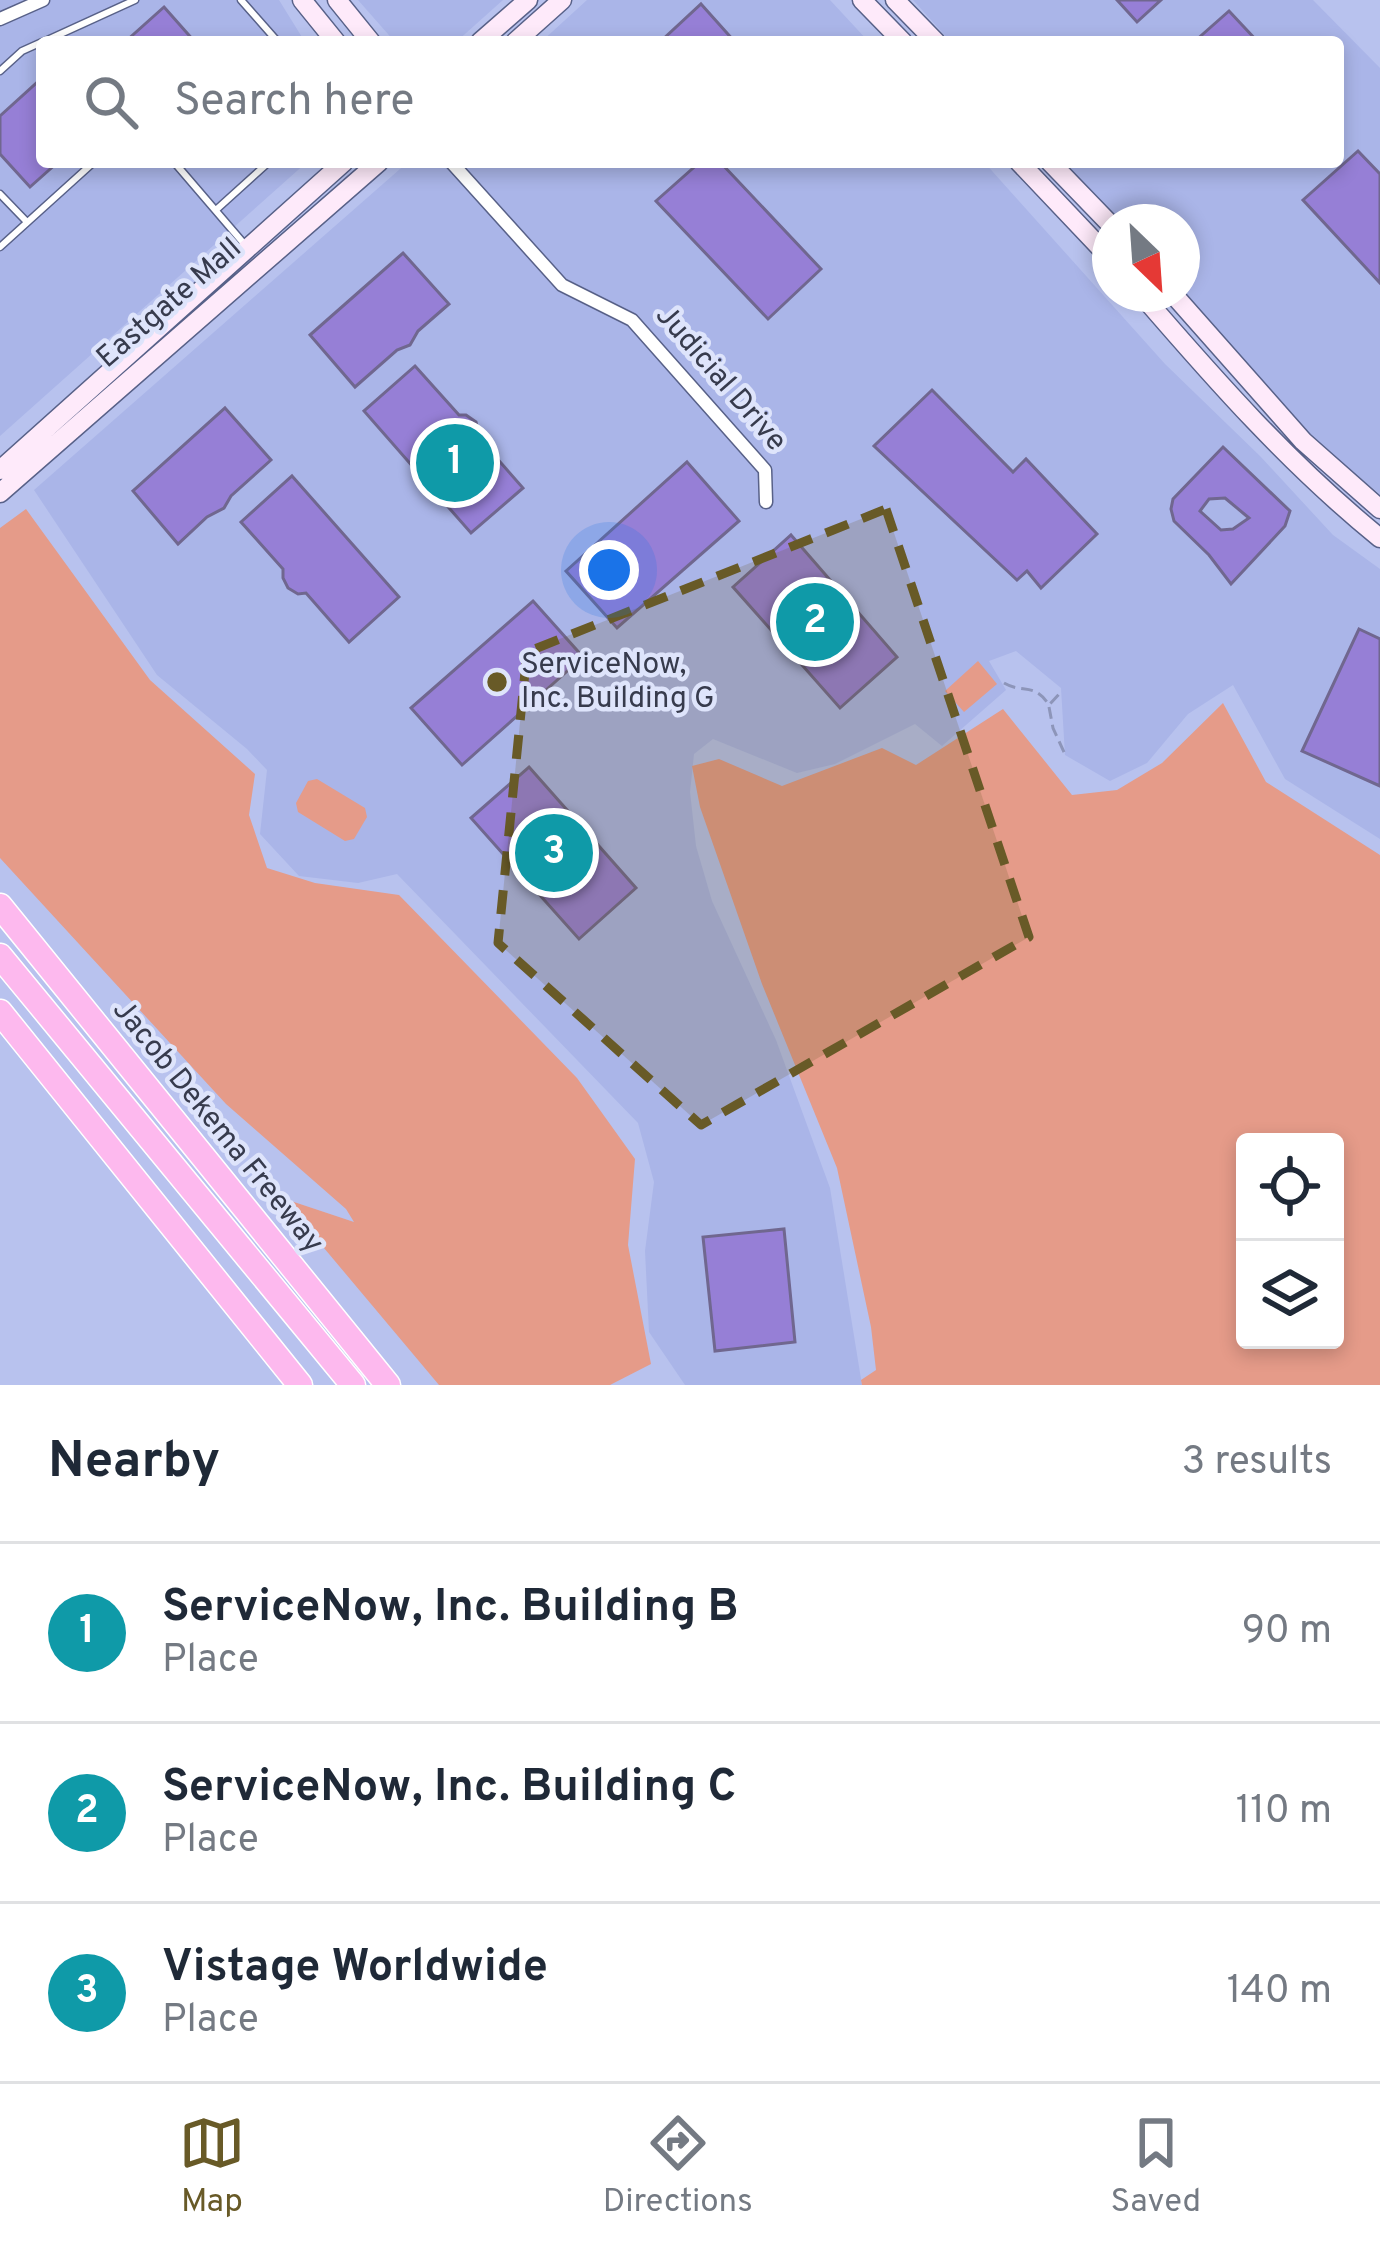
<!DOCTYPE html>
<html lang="en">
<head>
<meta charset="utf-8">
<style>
  body { margin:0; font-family:Overpass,sans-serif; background:#f2f2f3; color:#1f2937 }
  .controls { position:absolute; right:36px; bottom:36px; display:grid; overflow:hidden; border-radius:12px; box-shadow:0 6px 18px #0003 }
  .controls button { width:108px; height:108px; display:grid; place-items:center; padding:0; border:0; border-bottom:3px solid #e0e1e3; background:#fff; color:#1f2937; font:60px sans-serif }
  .compass { position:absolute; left:1092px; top:204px; width:108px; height:108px; border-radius:50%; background:#fff; box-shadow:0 6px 18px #0003; rotate:155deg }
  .you { position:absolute; left:609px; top:570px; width:42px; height:42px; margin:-30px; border:9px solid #fff; border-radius:50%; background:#1a73e8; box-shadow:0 0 0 18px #1a73e833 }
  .badge { display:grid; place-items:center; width:78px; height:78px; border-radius:50%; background:#685a27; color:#fff; font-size:39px; font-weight:700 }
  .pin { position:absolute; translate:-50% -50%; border:6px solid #fff; box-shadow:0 3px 12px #0006 }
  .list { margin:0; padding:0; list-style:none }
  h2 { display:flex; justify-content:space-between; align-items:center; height:156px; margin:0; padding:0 48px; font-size:51px }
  h2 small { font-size:39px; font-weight:400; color:#747a83 }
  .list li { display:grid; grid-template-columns:78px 1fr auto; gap:36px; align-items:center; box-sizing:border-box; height:180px; padding:0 48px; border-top:3px solid #e0e1e3 }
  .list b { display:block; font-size:45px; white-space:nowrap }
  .list p { margin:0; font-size:39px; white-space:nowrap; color:#747a83 }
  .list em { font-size:39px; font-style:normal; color:#747a83 }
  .icon { flex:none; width:66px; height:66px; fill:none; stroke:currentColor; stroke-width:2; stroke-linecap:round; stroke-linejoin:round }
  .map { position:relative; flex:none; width:1380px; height:1385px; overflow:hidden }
  .search { position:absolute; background:#fff; box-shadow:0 6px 18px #0003; left:36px; right:36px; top:36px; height:132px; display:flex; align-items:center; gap:30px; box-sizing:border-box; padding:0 42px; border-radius:12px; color:#747a83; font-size:45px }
  .sheet { height:696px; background:#fff }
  nav { display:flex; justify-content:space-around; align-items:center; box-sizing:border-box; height:168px; border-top:3px solid #e0e1e3; background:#fff; font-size:33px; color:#747a83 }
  nav a { display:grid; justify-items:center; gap:6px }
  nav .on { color:#685a27 }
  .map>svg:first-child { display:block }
</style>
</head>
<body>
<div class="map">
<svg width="1380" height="1385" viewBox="0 0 1380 1385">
  <rect width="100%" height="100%" fill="#b8c2ee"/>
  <path fill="#aab5e8" d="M 0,0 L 279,0 L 305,42 L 42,42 L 42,162 L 307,162 L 0,436 Z
    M 358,0 L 503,0 L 456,42 L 395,42 Z
    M 587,0 L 830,0 L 869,42 L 541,42 Z
    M 913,0 L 1313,0 L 1380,68 L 1380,494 L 1307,436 L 1182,294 L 1182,222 L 1114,222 L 1060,162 L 1338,162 L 1338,42 L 951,42 Z
    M 408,162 L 984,162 L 1165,364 L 1260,456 L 1333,535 L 1380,569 L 1380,839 L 1285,779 L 1233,685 L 1188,714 L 1147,763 L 1110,781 L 1065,755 L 1061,688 L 1016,651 L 989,661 L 1006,690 L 942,746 L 915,724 L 835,764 L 797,773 L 713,739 L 694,754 L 690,792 L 696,846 L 712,901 L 776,1040 L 830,1188 L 862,1385 L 685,1385 L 649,1332 L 645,1251 L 654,1182 L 638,1123 L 397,874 L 358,883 L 299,876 L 260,834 L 267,770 L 247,749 L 157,675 L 34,490 Z"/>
  <path fill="#e59b89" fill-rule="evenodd" d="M 26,509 L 150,680 L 255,774 L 249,815 L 267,868 L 315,883 L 399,895 L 577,1078 L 635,1159 L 628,1245 L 651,1364 L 610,1385 L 439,1385 L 282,1198 L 354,1222 L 346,1209 L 226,1104 L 0,858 L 0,528 Z
    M 978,661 L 997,684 L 964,712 L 945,691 Z
    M 1223,703 L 1266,782 L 1380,855 L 1380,1385 L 862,1385 L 861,1380 L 876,1370 L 871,1327 L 837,1168 L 762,984 L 700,807 L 692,766 L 719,759 L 782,786 L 882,748 L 916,765 L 1003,709 L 1072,795 L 1117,790 L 1162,763 ZM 1245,1142 L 1335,1142 L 1335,1340 L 1245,1340 Z
    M 317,779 L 365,808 L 367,817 L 354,839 L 345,841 L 298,812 L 296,803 L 308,781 Z"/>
  <path fill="#967fd6" stroke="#70678f" stroke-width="3" fill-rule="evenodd" d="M 1117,0 L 1161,0 L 1137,22 Z
    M 701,4 L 735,42 L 660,42 Z
    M 164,7 L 195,42 L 125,42 Z
    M 1229,11 L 1258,42 L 1194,42 Z
    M 42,78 L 42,162 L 58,162 L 30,187 L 0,154 L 0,116 Z
    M 1358,151 L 1380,174 L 1380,283 L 1303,200 Z
    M 700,162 L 720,162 L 821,269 L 768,319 L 656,201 Z
    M 403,253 L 449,304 L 418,331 L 410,345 L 397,350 L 355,387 L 310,335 Z
    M 415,366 L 459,415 L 466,415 L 476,422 L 480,439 L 523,488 L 471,533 L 364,411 Z
    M 932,390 L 1013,472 L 1026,459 L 1097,534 L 1041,588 L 1027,571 L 1017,580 L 874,446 Z
    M 225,408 L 271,460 L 231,496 L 224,508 L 207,517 L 178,544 L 133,491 Z
    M 1223,447 L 1290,511 L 1285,526 L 1231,584 L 1209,555 L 1174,521 L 1171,509 L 1173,499 ZM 1225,498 L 1249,518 L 1233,529 L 1221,530 L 1200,511 L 1209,499 Z
    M 687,462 L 739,521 L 617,628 L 566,571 Z
    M 292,476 L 399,597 L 349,642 L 306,593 L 298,594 L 288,588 L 283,578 L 283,569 L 241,522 Z
    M 791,535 L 897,657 L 840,708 L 733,587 Z
    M 533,601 L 583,657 L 462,765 L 411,708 Z
    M 1359,629 L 1380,639 L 1380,786 L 1302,751 Z
    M 529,767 L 636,888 L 579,939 L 471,818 Z
    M 784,1229 L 795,1342 L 715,1351 L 703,1237 Z"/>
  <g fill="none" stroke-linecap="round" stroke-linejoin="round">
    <defs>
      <path id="lane" d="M 241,0 L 278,42
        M 43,42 L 135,0
        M 0,71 L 22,51 L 42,42
        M 174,162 L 246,246
        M 0,194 L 27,222
        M 217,209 L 269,162
        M 0,247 L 94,162"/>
      <path id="street" d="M 0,19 L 43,0
        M 451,162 L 562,285 L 632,320 L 765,470 L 766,502"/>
      <path id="secondary" d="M 302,0 L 336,42
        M 337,0 L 371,42
        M 862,0 L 903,42
        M 895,0 L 936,42
        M 480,42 L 528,0
        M 515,42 L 562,0
        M 1019,162 L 1110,258
        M 1050,162 L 1110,224
        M 1141,294 C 1216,381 1291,466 1380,538
        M 1173,294 L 1303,441 L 1380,509
        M 0,470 L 344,162
        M 0,493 L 379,162"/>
      <path id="highway" d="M 0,906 L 388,1385
        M 0,956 L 353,1385
        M 0,1012 L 300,1385"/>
    </defs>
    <use href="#lane" stroke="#586188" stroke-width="9"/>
    <use href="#street" stroke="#586188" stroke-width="15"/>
    <use href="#secondary" stroke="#586188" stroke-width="21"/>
    <use href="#highway" stroke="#fff" stroke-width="27"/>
    <path stroke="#8d95b9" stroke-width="3" stroke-dasharray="12 6" stroke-linecap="butt" d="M 1004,683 C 1023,694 1034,682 1049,705 L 1061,692
      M 1049,707 L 1053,728 L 1064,752"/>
    <use href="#lane" stroke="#fff" stroke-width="6"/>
    <use href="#street" stroke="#fff" stroke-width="12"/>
    <use href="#secondary" stroke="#feeafa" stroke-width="18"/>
    <use href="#highway" stroke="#fdb9ee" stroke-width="24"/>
  </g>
  <path fill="#685a27" fill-opacity="0.2" stroke="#685a27" stroke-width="9" stroke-dasharray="24 15" stroke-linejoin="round" d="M 886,509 L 1029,937 L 701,1125 L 498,943 L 527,652 Z"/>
  <circle fill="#685a27" stroke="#dee4fb" stroke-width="4.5" cx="497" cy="682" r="12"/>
  <g text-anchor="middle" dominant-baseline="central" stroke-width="9" stroke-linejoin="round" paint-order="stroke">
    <g font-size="30" fill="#373b4d" stroke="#dee4fb">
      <text transform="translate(170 304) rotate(-41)">Eastgate Mall</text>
      <text transform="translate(720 379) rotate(49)">Judicial Drive</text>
      <text transform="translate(217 1127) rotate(51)">Jacob Dekema Freeway</text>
    </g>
    <g font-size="30" fill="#373b4d" stroke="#dee4fb" text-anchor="start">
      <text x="521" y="665">ServiceNow,<tspan x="521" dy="34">Inc. Building G</tspan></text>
    </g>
  </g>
</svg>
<div class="controls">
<button><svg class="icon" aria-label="locate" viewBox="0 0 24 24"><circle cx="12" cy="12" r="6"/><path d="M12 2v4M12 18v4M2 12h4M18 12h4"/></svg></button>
<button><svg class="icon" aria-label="layers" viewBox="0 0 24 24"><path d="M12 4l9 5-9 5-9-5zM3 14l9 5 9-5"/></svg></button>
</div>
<svg class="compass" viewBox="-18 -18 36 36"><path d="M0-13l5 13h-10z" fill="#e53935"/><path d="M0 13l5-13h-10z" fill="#747a83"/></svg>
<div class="you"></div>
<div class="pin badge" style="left:455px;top:463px;background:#0f9aa8">1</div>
<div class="pin badge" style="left:815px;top:622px;background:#0f9aa8">2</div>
<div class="pin badge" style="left:554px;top:853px;background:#0f9aa8">3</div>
<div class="search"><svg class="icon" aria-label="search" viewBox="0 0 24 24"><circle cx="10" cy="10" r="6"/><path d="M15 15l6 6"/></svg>Search here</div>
</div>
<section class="sheet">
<h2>Nearby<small>3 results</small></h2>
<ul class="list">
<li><span class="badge" style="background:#0f9aa8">1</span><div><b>ServiceNow, Inc. Building B</b><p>Place</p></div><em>90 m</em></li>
<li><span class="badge" style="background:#0f9aa8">2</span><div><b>ServiceNow, Inc. Building C</b><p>Place</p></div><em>110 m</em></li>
<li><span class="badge" style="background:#0f9aa8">3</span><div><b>Vistage Worldwide</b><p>Place</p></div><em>140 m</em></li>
</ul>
</section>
<nav>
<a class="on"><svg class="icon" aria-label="map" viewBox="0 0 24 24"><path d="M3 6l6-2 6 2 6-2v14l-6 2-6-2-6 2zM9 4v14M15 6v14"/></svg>Map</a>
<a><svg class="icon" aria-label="directions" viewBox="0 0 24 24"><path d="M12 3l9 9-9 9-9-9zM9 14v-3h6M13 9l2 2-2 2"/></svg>Directions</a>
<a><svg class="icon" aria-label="saved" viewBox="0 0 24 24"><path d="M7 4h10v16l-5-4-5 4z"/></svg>Saved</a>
</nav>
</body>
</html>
